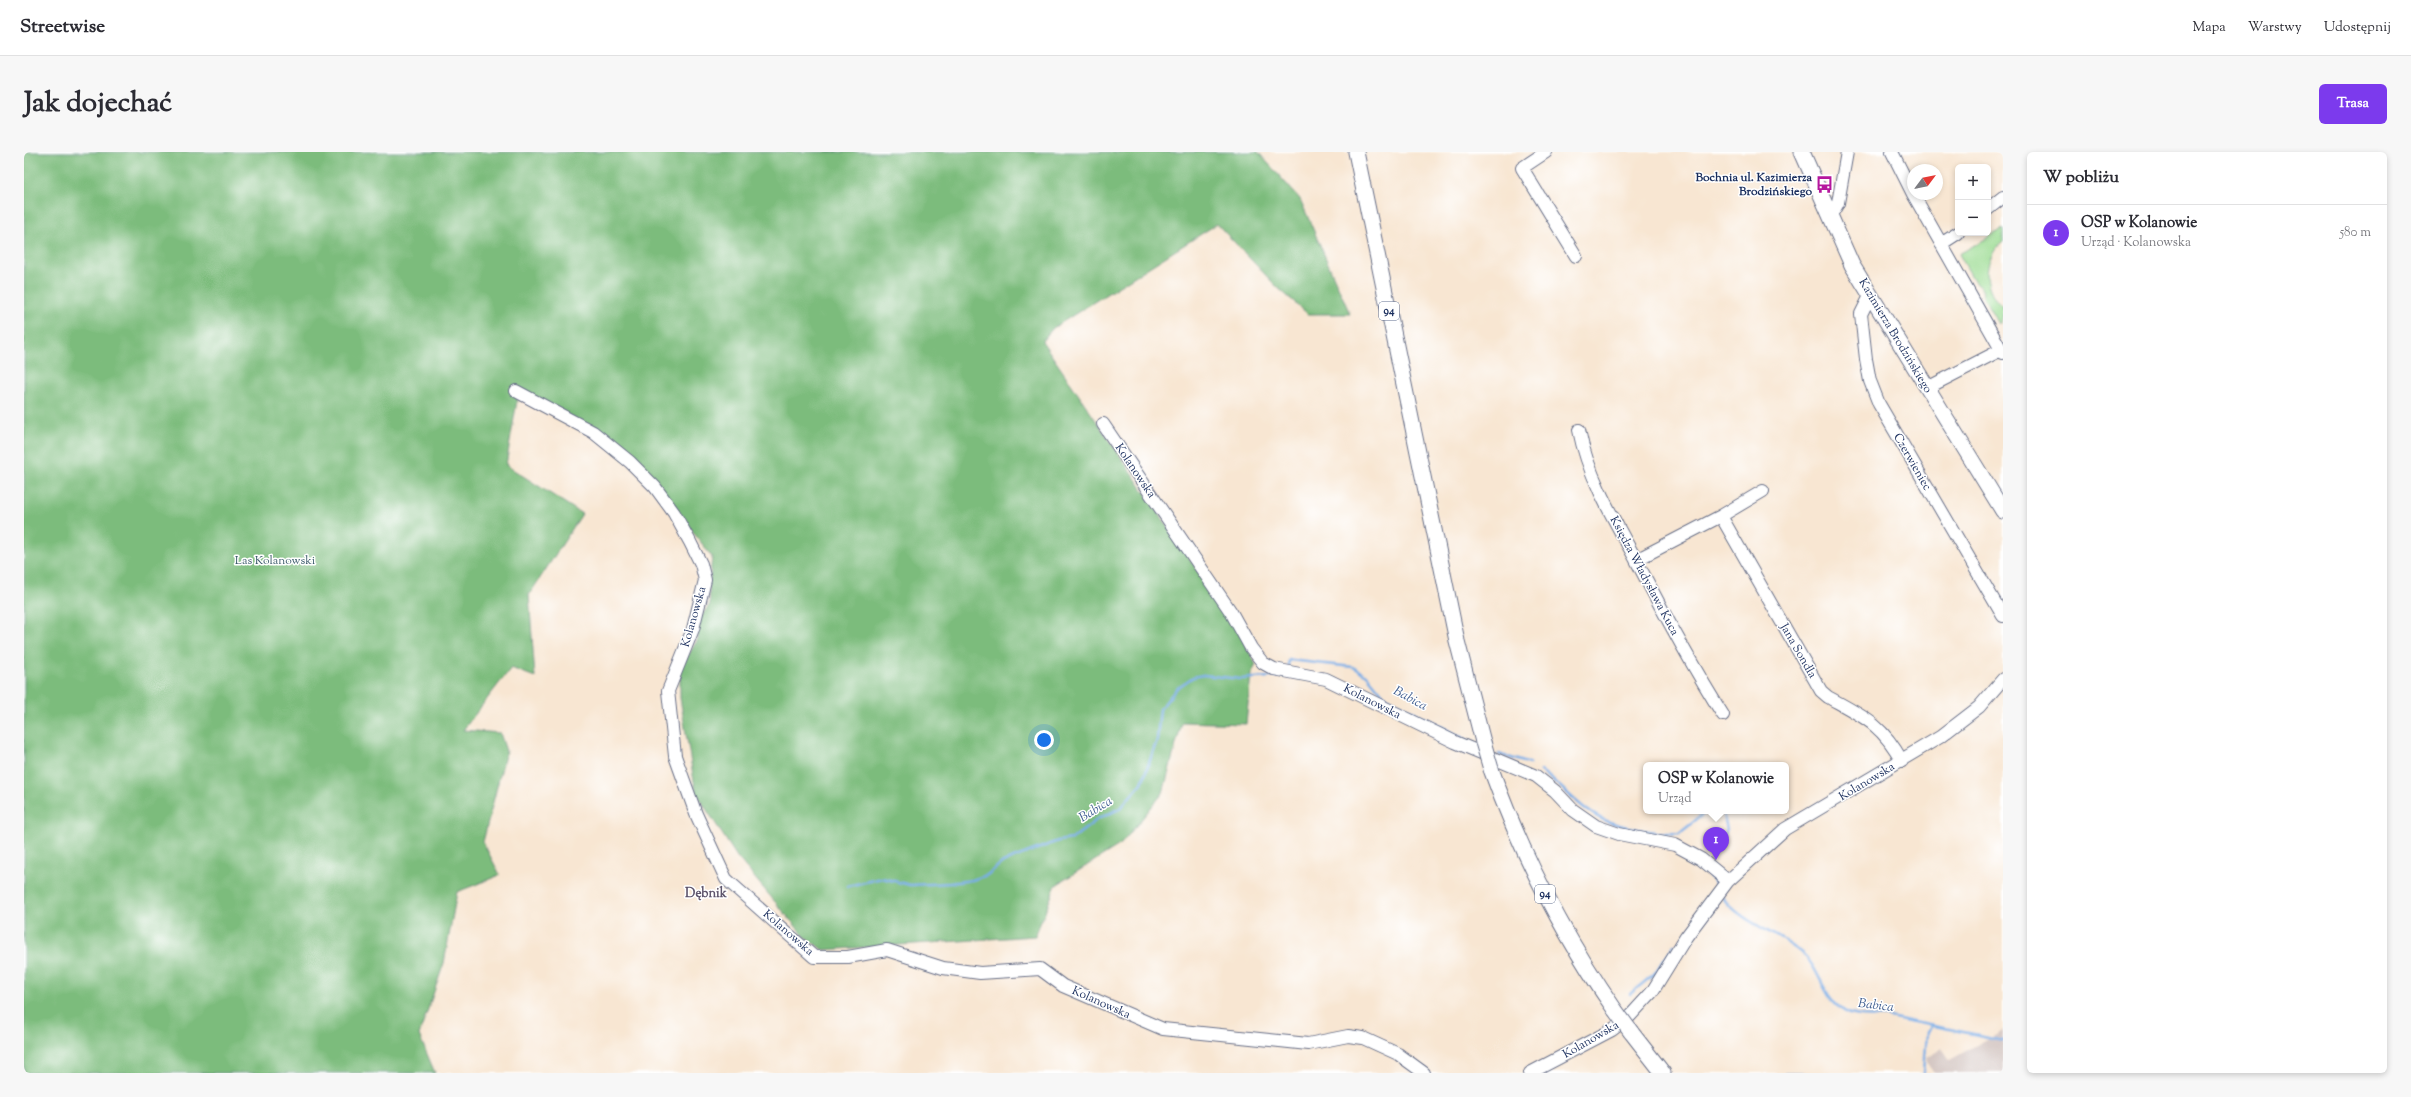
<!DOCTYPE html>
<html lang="pl">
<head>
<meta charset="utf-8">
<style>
  body { margin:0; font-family:"Sorts Mill Goudy",serif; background:#f7f7f7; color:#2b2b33 }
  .controls { position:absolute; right:12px; top:12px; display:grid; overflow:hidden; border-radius:6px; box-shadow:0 2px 6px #0003 }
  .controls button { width:36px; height:36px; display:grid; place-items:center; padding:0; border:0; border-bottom:1px solid #e1e1e2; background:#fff; color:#2b2b33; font:20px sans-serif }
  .compass { position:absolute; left:1883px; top:12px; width:36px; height:36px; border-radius:50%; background:#fff; box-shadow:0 2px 6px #0003; rotate:58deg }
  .you { position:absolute; left:1020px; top:588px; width:14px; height:14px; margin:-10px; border:3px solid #fff; border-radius:50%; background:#1a73e8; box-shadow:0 0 0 6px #1a73e833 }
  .badge { display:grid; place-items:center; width:26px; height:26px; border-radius:50%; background:#7c3aed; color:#fff; font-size:13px; font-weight:700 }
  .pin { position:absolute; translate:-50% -33px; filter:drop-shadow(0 1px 2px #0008) }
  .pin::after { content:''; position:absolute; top:21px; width:14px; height:12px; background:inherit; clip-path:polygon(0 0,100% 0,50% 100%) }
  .popup { position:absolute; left:1619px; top:610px; width:146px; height:52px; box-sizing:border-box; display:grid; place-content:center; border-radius:6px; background:#fff; filter:drop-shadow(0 1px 3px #0005); font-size:13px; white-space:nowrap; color:#7c7c81 }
  .popup b { font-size:15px; color:#2b2b33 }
  .popup::after { content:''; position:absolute; left:50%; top:100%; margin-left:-8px; border:8px solid transparent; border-top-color:#fff }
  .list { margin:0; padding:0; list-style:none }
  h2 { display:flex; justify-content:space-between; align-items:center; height:52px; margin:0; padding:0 16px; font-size:17px }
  h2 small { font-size:13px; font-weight:400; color:#7c7c81 }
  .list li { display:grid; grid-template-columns:26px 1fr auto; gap:12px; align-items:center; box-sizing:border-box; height:56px; padding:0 16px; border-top:1px solid #e1e1e2 }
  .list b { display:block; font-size:15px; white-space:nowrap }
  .list p { margin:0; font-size:13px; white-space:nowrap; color:#7c7c81 }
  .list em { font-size:13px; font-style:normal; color:#7c7c81 }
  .map { position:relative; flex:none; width:1979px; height:921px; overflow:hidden; border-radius:6px }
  header { display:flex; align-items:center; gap:24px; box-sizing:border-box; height:56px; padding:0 20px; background:#fff; border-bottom:1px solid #e1e1e2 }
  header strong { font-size:19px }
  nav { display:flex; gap:22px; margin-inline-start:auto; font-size:14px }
  .intro { display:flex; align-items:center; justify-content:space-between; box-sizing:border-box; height:96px; padding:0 24px }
  h1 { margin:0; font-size:28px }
  .button { padding:10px 18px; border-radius:6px; background:#7c3aed; color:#fff; font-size:14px; font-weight:700 }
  main { display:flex; gap:24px; padding:0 24px }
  aside { flex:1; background:#fff; border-radius:6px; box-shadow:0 2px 6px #0003 }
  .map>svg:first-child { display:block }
</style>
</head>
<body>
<header>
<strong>Streetwise</strong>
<nav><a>Mapa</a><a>Warstwy</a><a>Udostępnij</a></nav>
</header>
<div class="intro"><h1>Jak dojechać</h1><a class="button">Trasa</a></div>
<main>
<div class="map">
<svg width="1979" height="921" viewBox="0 0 1979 921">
  <rect width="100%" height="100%" fill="#fff"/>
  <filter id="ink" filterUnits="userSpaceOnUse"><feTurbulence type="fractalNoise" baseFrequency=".025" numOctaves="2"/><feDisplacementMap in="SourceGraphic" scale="8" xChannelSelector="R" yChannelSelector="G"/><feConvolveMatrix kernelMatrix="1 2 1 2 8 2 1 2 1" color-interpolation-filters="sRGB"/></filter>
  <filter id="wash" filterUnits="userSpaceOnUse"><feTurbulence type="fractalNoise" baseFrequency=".012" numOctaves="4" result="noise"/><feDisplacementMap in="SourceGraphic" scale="16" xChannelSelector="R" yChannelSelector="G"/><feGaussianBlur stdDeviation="0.9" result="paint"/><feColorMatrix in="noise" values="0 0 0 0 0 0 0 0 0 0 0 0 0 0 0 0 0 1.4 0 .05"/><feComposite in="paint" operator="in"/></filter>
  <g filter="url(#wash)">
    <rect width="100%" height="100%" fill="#f8e6d2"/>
    <path fill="#cfc0bb" d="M 1979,878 L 1979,921 L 1910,921 L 1902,907 L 1918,896 L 1926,908 Z"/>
    <path fill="#9bdc92" stroke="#5b8678" d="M 1979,77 L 1979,90 C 1961,104 1958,129 1972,148 C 1974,151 1977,152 1978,155 C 1979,160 1979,168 1975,172 L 1959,144 L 1958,137 L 1952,132 L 1935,102 Z"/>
    <path fill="#7cbc7c" stroke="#4c766d" d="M 0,0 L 1234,0 L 1276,47 L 1326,162 L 1284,162 L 1253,135 L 1193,72 L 1029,176 L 1018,189 L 1217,482 L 1232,513 L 1227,522 L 1222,572 L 1158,570 L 1139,641 L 1097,692 L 1032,733 L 1011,784 L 799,798 L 780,784 L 713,705 L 672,641 L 656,546 L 656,517 L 674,487 L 674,469 L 686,452 L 685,434 L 688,405 L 606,297 L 494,243 L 482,313 L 558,362 L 505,443 L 511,525 L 487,516 L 439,578 L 476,581 L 482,599 L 459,690 L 476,723 L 433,740 L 420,811 L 395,883 L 411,921 L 0,921 Z"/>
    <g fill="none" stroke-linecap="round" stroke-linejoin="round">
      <path stroke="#7aaee7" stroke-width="2.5" d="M 1264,513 L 1265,508 L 1329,515 L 1343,523 L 1360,544 L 1445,589
        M 1475,602 L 1506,612
        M 1517,619 C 1538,633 1555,656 1578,667 C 1595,675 1637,683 1656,681 L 1683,659
        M 1696,692 L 1703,677 L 1699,659
        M 1680,717 L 1693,734 L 1685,745
        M 824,734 L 858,726 L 886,733 L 926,731 L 948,728 L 963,723 L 979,710 L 1034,689 L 1048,687 L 1074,667 L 1095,657 L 1118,631 L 1133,588 L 1136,557 L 1153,536 L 1169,525 L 1179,523 L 1217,527 L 1258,524
        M 1698,745 C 1720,773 1757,781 1782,805 C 1796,820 1800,844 1816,856 C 1827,866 1846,865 1860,864 L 1979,888
        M 1606,842 L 1630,822 L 1650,793
        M 1762,921 L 1778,921
        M 1899,921 L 1902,880 L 1908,873"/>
    </g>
  </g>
  <g filter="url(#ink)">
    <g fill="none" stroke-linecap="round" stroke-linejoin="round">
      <defs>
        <path id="minor" d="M 1522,0 L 1498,16 L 1552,104
          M 1868,0 L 1889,42
          M 1889,42 L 1979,201
          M 1964,57 L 1979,45
          M 1804,61 L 1810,58 L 1814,51 L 1823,0
          M 1917,92 L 1934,81
          M 1846,144 L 1837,162 L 1842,207 L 1846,229 L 1855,252 L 1979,464
          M 1903,236 L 1977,198
          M 492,239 L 569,280 L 606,310 L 631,335 L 650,361 L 666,390 L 677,412 L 681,428 L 669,477 L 644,539 L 651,604 L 672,662 L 702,727 L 790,805 L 824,805 L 863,798 L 919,816 L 956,821 L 1016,817 L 1039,834 L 1139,877 L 1284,892 L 1324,884 L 1339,886 L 1374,902 L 1400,921
          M 1079,272 L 1207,460 L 1227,496 L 1239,511 L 1250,517 L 1302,527 L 1431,590 L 1512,624 L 1531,639 L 1549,658 L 1572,674 L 1595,682 L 1651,693 L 1677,707 L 1704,729
          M 1555,278 C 1564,324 1589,366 1611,406 C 1639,460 1666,511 1699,563
          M 1697,364 L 1797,539 L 1804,545 C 1840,565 1858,572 1878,609
          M 1612,408 L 1697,364 L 1739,339
          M 1506,921 L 1588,878 L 1606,864 L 1628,840 L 1662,785 L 1704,729 L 1761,677 L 1916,585 L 1955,555 L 1979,527"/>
        <path id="major" d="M 1332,0 L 1433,489 L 1459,590
          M 1778,0 L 1828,113 L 1979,359
          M 1467,617 C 1498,703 1539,783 1591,858
          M 1607,880 L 1639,921"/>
      </defs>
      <use href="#minor" stroke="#686f87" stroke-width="14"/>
      <use href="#major" stroke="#686f87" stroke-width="17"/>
      <use href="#minor" stroke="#fff" stroke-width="12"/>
      <use href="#major" stroke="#fff" stroke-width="15"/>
      <defs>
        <path id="major-bridge" d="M 1459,590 L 1467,617
          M 1591,858 L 1607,880"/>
      </defs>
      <use href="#major-bridge" stroke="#686f87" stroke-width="17" stroke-linecap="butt"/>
      <use href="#major-bridge" stroke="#fff" stroke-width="15"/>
    </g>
  </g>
  <defs>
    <symbol id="bus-bare" viewBox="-9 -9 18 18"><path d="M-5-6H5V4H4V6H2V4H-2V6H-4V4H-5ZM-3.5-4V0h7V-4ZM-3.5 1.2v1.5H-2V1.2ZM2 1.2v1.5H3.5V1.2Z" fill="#b5179e" stroke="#fff" stroke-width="2.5" paint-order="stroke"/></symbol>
  </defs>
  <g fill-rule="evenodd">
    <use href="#bus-bare" x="1788" y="20" width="25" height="25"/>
  </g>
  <g text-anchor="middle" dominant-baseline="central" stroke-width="3" stroke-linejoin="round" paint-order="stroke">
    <g fill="#fff" stroke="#5f6d8e" stroke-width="1">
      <rect x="1355" y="150" width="20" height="18" rx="3"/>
      <rect x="1511" y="733" width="20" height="18" rx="3"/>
    </g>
    <g font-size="11" font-weight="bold" fill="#1b2f5e">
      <text x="1365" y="159">94</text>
      <text x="1521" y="742">94</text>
    </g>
    <g font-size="12" font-weight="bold" fill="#1b2f5e" stroke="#fff" text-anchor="end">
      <text x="1788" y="26">Bochnia ul. Kazimierza<tspan x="1788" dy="14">Brodzińskiego</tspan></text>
    </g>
    <g font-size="12" fill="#1b2f5e" stroke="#fff">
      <text transform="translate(1871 184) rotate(59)">Kazimierza Brodzińskiego</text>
      <text transform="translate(1888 310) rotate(60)">Czerwieniec</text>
      <text transform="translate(1111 319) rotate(56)">Kolanowska</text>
      <text transform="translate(1620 424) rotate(62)">Księdza Władysława Kuca</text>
      <text transform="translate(670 465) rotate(-74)">Kolanowska</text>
      <text transform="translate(1774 499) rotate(60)">Jana Sondla</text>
      <text transform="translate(1348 550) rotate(27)">Kolanowska</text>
      <text transform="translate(1843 630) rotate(-31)">Kolanowska</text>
      <text transform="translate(764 781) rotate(41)">Kolanowska</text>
      <text transform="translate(1077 851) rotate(24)">Kolanowska</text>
      <text transform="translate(1567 888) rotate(-30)">Kolanowska</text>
    </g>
    <g font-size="12" fill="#3b5a6b" stroke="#fff">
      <text x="251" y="409">Las Kolanowski</text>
    </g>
    <g font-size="13" font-style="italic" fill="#3c5b8e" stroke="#fff">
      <text transform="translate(1386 547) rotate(29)">Babica</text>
      <text transform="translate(1072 658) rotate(-32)">Babica</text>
      <text transform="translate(1852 854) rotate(7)">Babica</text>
    </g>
    <g font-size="13" font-weight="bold" fill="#5f566d" stroke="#fff">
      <text x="682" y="742">Dębnik</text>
    </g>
  </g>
</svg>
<div class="controls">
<button>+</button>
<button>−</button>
</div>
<svg class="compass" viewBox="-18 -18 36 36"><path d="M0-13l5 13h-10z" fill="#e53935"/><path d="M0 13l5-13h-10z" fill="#7c7c81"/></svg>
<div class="you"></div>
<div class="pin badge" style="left:1692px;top:708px">1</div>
<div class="popup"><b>OSP w Kolanowie</b>Urząd</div>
</div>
<aside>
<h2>W pobliżu<small></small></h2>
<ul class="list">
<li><span class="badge">1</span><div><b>OSP w Kolanowie</b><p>Urząd · Kolanowska</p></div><em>580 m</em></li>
</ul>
</aside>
</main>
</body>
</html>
